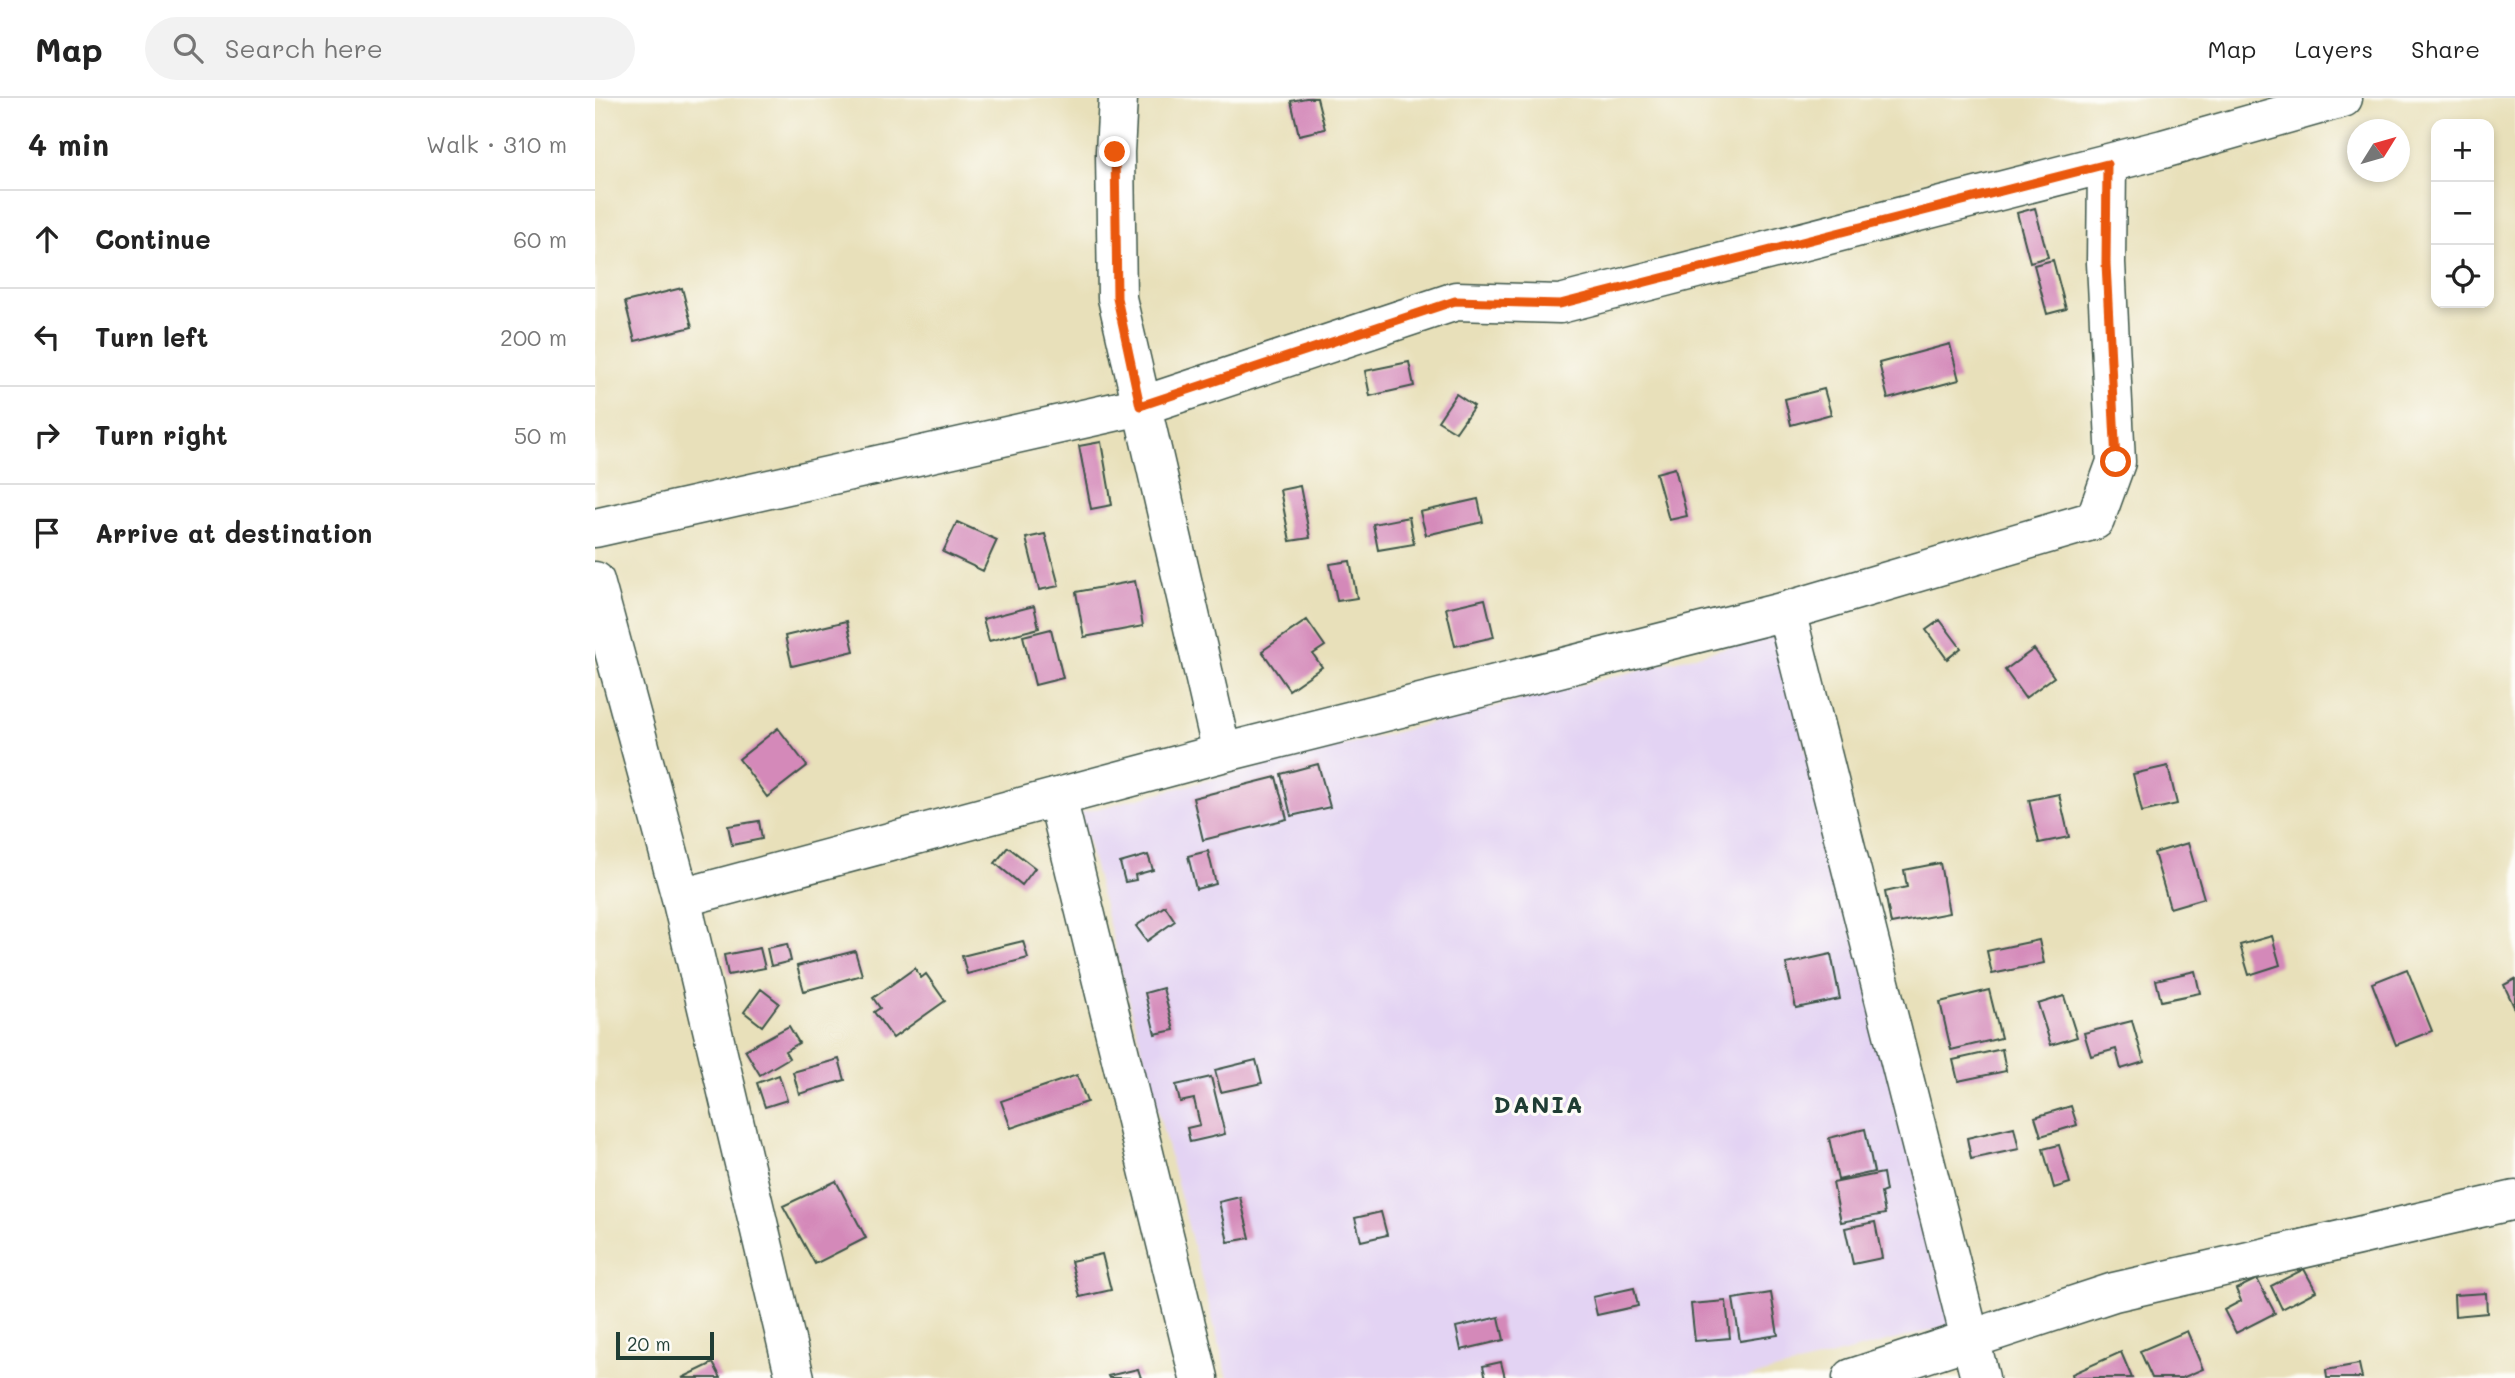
<!DOCTYPE html>
<html lang="en">
<head>
<meta charset="utf-8">
<style>
  body { margin:0; font-family:Mali,sans-serif; background:#f2f2f2; color:#222 }
  .controls { position:absolute; right:21px; top:21px; display:grid; overflow:hidden; border-radius:14px; box-shadow:0 4px 10px #0003 }
  .controls button { width:63px; height:63px; display:grid; place-items:center; padding:0; border:0; border-bottom:2px solid #e0e0e0; background:#fff; color:#222; font:35px sans-serif }
  .compass { position:absolute; left:1752px; top:21px; width:63px; height:63px; border-radius:50%; background:#fff; box-shadow:0 4px 10px #0003; rotate:53deg }
  .scale { position:absolute; left:21px; bottom:18px; width:98px; box-sizing:border-box; padding-left:7px; border:4px solid #1f3d34; border-top:0; font-size:19px; line-height:24px; white-space:nowrap; color:#1f3d34; -webkit-text-stroke:5px #fdfcf7; paint-order:stroke }
  .stop { position:absolute; width:21px; height:21px; margin:-16px; border:5px solid #ea580c; border-radius:50%; background:#fff }
  .stop.end { background:#ea580c; border-color:#fff; box-shadow:0 2px 7px #0008 }
  .list { margin:0; padding:0; list-style:none }
  h2 { display:flex; justify-content:space-between; align-items:center; height:91px; margin:0; padding:0 28px; font-size:30px }
  h2 small { font-size:23px; font-weight:400; color:#767676 }
  .list li { display:grid; grid-template-columns:46px 1fr auto; gap:21px; align-items:center; box-sizing:border-box; height:98px; padding:0 28px; border-top:2px solid #e0e0e0 }
  .list b { display:block; font-size:26px; white-space:nowrap }
  .list em { font-size:23px; font-style:normal; color:#767676 }
  .icon { flex:none; width:38px; height:38px; fill:none; stroke:currentColor; stroke-width:2; stroke-linecap:round; stroke-linejoin:round }
  .map { position:relative; flex:none; width:1920px; height:1280px; overflow:hidden }
  header { display:flex; align-items:center; gap:42px; box-sizing:border-box; height:98px; padding:0 35px; background:#fff; border-bottom:2px solid #e0e0e0 }
  header strong { font-size:33px }
  nav { display:flex; gap:38px; margin-inline-start:auto; font-size:24px }
  .search { width:490px; height:63px; background:#f2f2f2; display:flex; align-items:center; gap:18px; box-sizing:border-box; padding:0 24px; border-radius:38px; color:#767676; font-size:26px }
  main { display:flex }
  aside { flex:1; background:#fff }
  .map>svg:first-child { display:block }
</style>
</head>
<body>
<header>
<strong>Map</strong>
<div class="search"><svg class="icon" aria-label="search" viewBox="0 0 24 24"><circle cx="10" cy="10" r="6"/><path d="M15 15l6 6"/></svg>Search here</div>
<nav><a>Map</a><a>Layers</a><a>Share</a></nav>
</header>
<main>
<aside>
<h2>4 min<small>Walk · 310 m</small></h2>
<ul class="list">
<li><svg class="icon" aria-label="ahead" viewBox="0 0 24 24"><path d="M12 20V5M6 11l6-6 6 6"/></svg><div><b>Continue</b></div><em>60 m</em></li>
<li><svg class="icon" aria-label="left" viewBox="0 0 24 24"><path d="M17 20v-9H6M10 6l-5 5 5 5"/></svg><div><b>Turn left</b></div><em>200 m</em></li>
<li><svg class="icon" aria-label="right" viewBox="0 0 24 24"><path d="M7 20v-9h11M14 6l5 5-5 5"/></svg><div><b>Turn right</b></div><em>50 m</em></li>
<li><svg class="icon" aria-label="arrive" viewBox="0 0 24 24"><path d="M6 21V4h12l-3 4 3 4H6"/></svg><div><b>Arrive at destination</b></div></li>
</ul>
</aside>
<div class="map">
<svg width="1920" height="1280" viewBox="0 0 1920 1280">
  <rect width="100%" height="100%" fill="#fdfcf7"/>
  <filter id="ink" filterUnits="userSpaceOnUse"><feTurbulence type="fractalNoise" baseFrequency=".0143" numOctaves="2"/><feDisplacementMap in="SourceGraphic" scale="14" xChannelSelector="R" yChannelSelector="G"/><feConvolveMatrix kernelMatrix="1 2 1 2 8 2 1 2 1" color-interpolation-filters="sRGB"/></filter>
  <filter id="wash" filterUnits="userSpaceOnUse"><feTurbulence type="fractalNoise" baseFrequency=".00686" numOctaves="4" result="noise"/><feDisplacementMap in="SourceGraphic" scale="28" xChannelSelector="R" yChannelSelector="G"/><feGaussianBlur stdDeviation="1.57" result="paint"/><feColorMatrix in="noise" values="0 0 0 0 0 0 0 0 0 0 0 0 0 0 0 0 0 1.4 0 .05"/><feComposite in="paint" operator="in"/></filter>
  <g filter="url(#wash)">
    <rect width="100%" height="100%" fill="#e8e0ba"/>
    <path fill="#e3d3f3" d="M 1181,537 L 1361,1226 L 1152,1280 L 633,1280 L 485,715 Z"/>
    <g id="blocks">
      <path fill="#d489b9" d="M 711,0 L 722,0 L 730,31 L 704,37 L 696,3 Z
        M 1440,110 L 1453,159 L 1435,164 L 1422,115 Z
        M 1458,162 L 1471,211 L 1452,216 L 1439,167 Z
        M 87,190 L 97,229 L 40,243 L 30,204 Z
        M 1355,246 L 1364,282 L 1293,301 L 1284,265 Z
        M 814,264 L 819,288 L 775,298 L 770,273 Z
        M 1229,291 L 1236,316 L 1196,327 L 1190,301 Z
        M 861,296 L 879,308 L 861,334 L 843,323 Z
        M 506,344 L 517,407 L 496,411 L 484,348 Z
        M 1080,370 L 1092,418 L 1074,422 L 1061,375 Z
        M 705,388 L 715,440 L 695,443 L 685,392 Z
        M 883,401 L 888,424 L 831,437 L 825,414 Z
        M 814,419 L 819,446 L 783,452 L 778,426 Z
        M 362,424 L 402,442 L 388,473 L 348,454 Z
        M 450,436 L 464,488 L 444,492 L 431,440 Z
        M 755,463 L 762,500 L 742,503 L 735,466 Z
        M 540,483 L 548,528 L 489,539 L 481,494 Z
        M 890,501 L 899,539 L 860,548 L 851,510 Z
        M 439,508 L 444,530 L 394,543 L 388,521 Z
        M 712,522 L 730,548 L 718,556 L 727,569 L 694,592 L 667,553 Z
        M 1345,522 L 1366,550 L 1352,561 L 1331,532 Z
        M 252,523 L 259,553 L 197,568 L 190,538 Z
        M 456,531 L 468,580 L 440,587 L 428,538 Z
        M 1439,551 L 1459,579 L 1430,600 L 1410,572 Z
        M 183,630 L 212,668 L 172,699 L 144,661 Z
        M 723,666 L 735,709 L 696,718 L 686,676 Z
        M 1573,668 L 1582,706 L 1547,714 L 1538,676 Z
        M 681,679 L 692,721 L 608,742 L 598,700 Z
        M 1464,696 L 1474,739 L 1444,745 L 1434,702 Z
        M 164,723 L 167,741 L 137,747 L 133,728 Z
        M 1593,745 L 1609,800 L 1575,810 L 1559,755 Z
        M 413,749 L 440,770 L 427,787 L 400,765 Z
        M 613,753 L 621,786 L 601,791 L 593,758 Z
        M 553,757 L 558,772 L 540,777 L 541,782 L 530,784 L 525,765 Z
        M 1345,765 L 1354,815 L 1296,826 L 1290,794 L 1312,789 L 1309,772 Z
        M 570,808 L 580,823 L 552,843 L 541,828 Z
        M 1677,838 L 1685,867 L 1654,877 L 1645,847 Z
        M 1444,842 L 1449,865 L 1397,876 L 1392,853 Z
        M 428,843 L 433,860 L 372,876 L 367,858 Z
        M 192,846 L 196,863 L 176,868 L 172,850 Z
        M 165,850 L 170,870 L 133,877 L 129,857 Z
        M 260,853 L 267,877 L 209,893 L 202,868 Z
        M 1236,856 L 1245,901 L 1201,910 L 1191,866 Z
        M 320,870 L 326,880 L 331,876 L 350,903 L 298,940 L 279,914 L 285,910 L 278,900 Z
        M 1812,871 L 1837,933 L 1801,947 L 1777,885 Z
        M 1600,873 L 1605,895 L 1566,903 L 1561,882 Z
        M 1920,881 L 1920,911 L 1909,887 Z
        M 568,890 L 579,932 L 560,936 L 550,895 Z
        M 166,891 L 184,905 L 167,928 L 149,914 Z
        M 1394,892 L 1406,940 L 1356,952 L 1345,904 Z
        M 1469,898 L 1482,939 L 1456,947 L 1443,906 Z
        M 1537,923 L 1549,964 L 1526,971 L 1521,951 L 1496,958 L 1489,935 Z
        M 194,928 L 204,945 L 190,953 L 194,960 L 165,977 L 150,952 Z
        M 1407,951 L 1411,973 L 1363,983 L 1358,962 Z
        M 244,961 L 250,982 L 204,996 L 198,974 Z
        M 661,962 L 667,985 L 626,994 L 620,972 Z
        M 184,977 L 192,1002 L 170,1009 L 162,985 Z
        M 482,977 L 492,1004 L 416,1030 L 406,1003 Z
        M 616,979 L 630,1036 L 595,1044 L 592,1030 L 605,1027 L 599,1001 L 585,1004 L 581,987 Z
        M 1476,1008 L 1482,1027 L 1446,1038 L 1440,1019 Z
        M 1419,1029 L 1424,1051 L 1376,1061 L 1372,1040 Z
        M 1270,1031 L 1279,1074 L 1243,1082 L 1234,1040 Z
        M 1464,1047 L 1475,1085 L 1459,1090 L 1448,1051 Z
        M 1288,1075 L 1291,1093 L 1286,1095 L 1290,1116 L 1246,1124 L 1238,1085 Z
        M 241,1083 L 271,1140 L 220,1166 L 188,1108 Z
        M 645,1099 L 655,1140 L 633,1144 L 624,1104 Z
        M 786,1114 L 792,1137 L 766,1143 L 760,1120 Z
        M 1280,1124 L 1287,1160 L 1258,1166 L 1250,1130 Z
        M 507,1156 L 516,1192 L 485,1199 L 476,1163 Z
        M 1709,1171 L 1721,1193 L 1687,1211 L 1676,1188 Z
        M 1662,1181 L 1680,1215 L 1641,1235 L 1629,1212 L 1646,1203 L 1641,1191 Z
        M 1039,1190 L 1043,1208 L 1002,1217 L 998,1199 Z
        M 1176,1195 L 1183,1237 L 1145,1243 L 1138,1201 Z
        M 1891,1195 L 1892,1215 L 1860,1218 L 1859,1197 Z
        M 1131,1203 L 1135,1240 L 1100,1243 L 1096,1206 Z
        M 904,1219 L 909,1242 L 866,1252 L 861,1229 Z
        M 1592,1233 L 1608,1271 L 1587,1280 L 1557,1280 L 1545,1253 Z
        M 1526,1254 L 1537,1280 L 1478,1280 L 1477,1276 Z
        M 906,1264 L 910,1280 L 891,1280 L 888,1268 Z
        M 118,1265 L 126,1280 L 87,1280 Z
        M 1764,1266 L 1767,1280 L 1732,1280 L 1731,1272 Z
        M 543,1271 L 546,1280 L 514,1280 L 513,1278 Z"/>
    </g>
  </g>
  <g filter="url(#ink)">
    <use href="#blocks" fill-opacity="0" stroke="#3d5548" stroke-width="2"/>
    <g fill="none" stroke-linecap="round" stroke-linejoin="round">
      <defs>
        <path id="minor" d="M 523,0 L 520,54 L 522,200 L 627,655
          M 0,430 L 546,308 L 861,203 L 965,206 L 1568,51 L 1748,0
          M 0,483 L 86,800 L 200,1280
          M 1191,513 L 1385,1280
          M 462,699 L 604,1280
          M 86,800 L 627,655 L 1191,513 L 1500,422 L 1521,364 L 1511,165 L 1512,66
          M 1257,1280 L 1519,1194 L 1920,1102"/>
      </defs>
      <use href="#minor" stroke="#3d5548" stroke-width="41"/>
      <use href="#minor" stroke="#fff" stroke-width="38"/>
    </g>
  </g>
  <g fill="none" stroke-linecap="round" stroke-linejoin="round" filter="url(#ink)">
    <path stroke="#ea580c" stroke-width="9" d="M 520,54 L 522,200 L 545,308 L 860,203 L 965,206 L 1512,66 L 1511,165 L 1521,364"/>
  </g>
  <g text-anchor="middle" dominant-baseline="central" stroke-width="6" stroke-linejoin="round" paint-order="stroke">
    <g font-size="24" font-weight="bold" letter-spacing="2" fill="#1f3d34" stroke="#fdfcf7">
      <text x="944" y="1005">DANIA</text>
    </g>
  </g>
</svg>
<div class="controls">
<button>+</button>
<button>−</button>
<button><svg class="icon" aria-label="locate" viewBox="0 0 24 24"><circle cx="12" cy="12" r="6"/><path d="M12 2v4M12 18v4M2 12h4M18 12h4"/></svg></button>
</div>
<svg class="compass" viewBox="-18 -18 36 36"><path d="M0-13l5 13h-10z" fill="#e53935"/><path d="M0 13l5-13h-10z" fill="#767676"/></svg>
<div class="scale">20 m</div>
<div class="stop" style="left:1521px;top:364px"></div>
<div class="stop end" style="left:520px;top:54px"></div>
</div>
</main>
</body>
</html>
